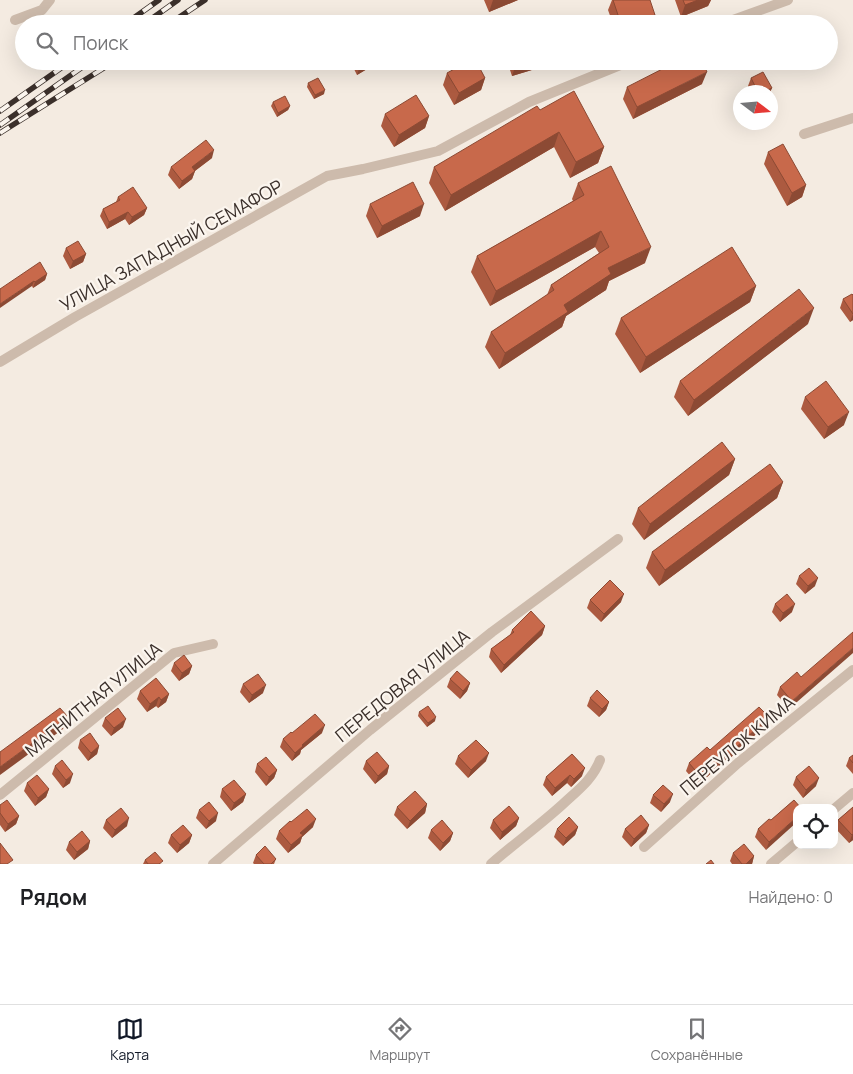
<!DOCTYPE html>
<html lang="ru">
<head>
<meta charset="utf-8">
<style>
  body { margin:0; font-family:Manrope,sans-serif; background:#f2f2f2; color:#202124 }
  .controls { position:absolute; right:15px; bottom:15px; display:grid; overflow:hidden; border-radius:10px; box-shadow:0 5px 20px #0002 }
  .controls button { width:45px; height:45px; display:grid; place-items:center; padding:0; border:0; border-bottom:1px solid #e0e0e0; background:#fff; color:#202124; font:25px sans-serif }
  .compass { position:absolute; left:733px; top:85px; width:45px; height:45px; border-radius:50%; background:#fff; box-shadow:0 5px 20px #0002; rotate:106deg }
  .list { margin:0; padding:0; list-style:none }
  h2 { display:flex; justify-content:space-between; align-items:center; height:65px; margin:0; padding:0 20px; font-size:21px }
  h2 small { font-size:16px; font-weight:400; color:#757577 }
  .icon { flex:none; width:28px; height:28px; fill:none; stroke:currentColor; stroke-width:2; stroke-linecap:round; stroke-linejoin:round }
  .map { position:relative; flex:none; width:853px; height:864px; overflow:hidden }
  .search { position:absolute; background:#fff; box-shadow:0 5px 20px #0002; left:15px; right:15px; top:15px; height:55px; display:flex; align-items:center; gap:12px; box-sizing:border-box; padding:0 18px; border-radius:28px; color:#757577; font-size:19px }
  .sheet { height:140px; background:#fff }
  nav { display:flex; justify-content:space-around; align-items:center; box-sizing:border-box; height:70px; border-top:1px solid #e0e0e0; background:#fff; font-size:14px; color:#757577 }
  nav a { display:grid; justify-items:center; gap:2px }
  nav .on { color:#111827 }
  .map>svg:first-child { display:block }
</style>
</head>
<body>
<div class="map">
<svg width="853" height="864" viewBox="0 0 853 864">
  <rect width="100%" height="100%" fill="#f4ebe1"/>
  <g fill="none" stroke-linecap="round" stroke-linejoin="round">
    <path stroke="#cdbbac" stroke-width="10" d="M 15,20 L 42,10 L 50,0
      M 722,24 L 788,0
      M 804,134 L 853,118
      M 0,362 L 75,317 L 327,176 L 363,169 L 438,151 L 529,102 L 630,61
      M 0,795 L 174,653 L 213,644
      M 834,809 L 853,793
      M 644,847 L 738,763 L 853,670
      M 213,864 L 370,730 L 492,632 L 618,539
      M 491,864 C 515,843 540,825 563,804 C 578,790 593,779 600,760
      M 771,864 L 797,842"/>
    <defs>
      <path id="rail" d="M 125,24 L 159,0
        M 144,24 L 178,0
        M 169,24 L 205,0
        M 0,111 L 71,61
        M 0,125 L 91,61
        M 0,133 L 115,61"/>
    </defs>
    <use href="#rail" stroke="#3b302b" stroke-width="5.5"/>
    <use href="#rail" stroke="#fbf5ee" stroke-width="4" stroke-dasharray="11" stroke-linecap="butt"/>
  </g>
  <path fill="#ac5a40" d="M 484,0 L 518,0 L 489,12 Z
    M 612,0 L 650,0 L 652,24 L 613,24 L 608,10 Z
    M 675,0 L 711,0 L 708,6 L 681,17 Z
    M 350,61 L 370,61 L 367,69 L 357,75 Z
    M 507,61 L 546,61 L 545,66 L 512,76 Z
    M 447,73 L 485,78 L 481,90 L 454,105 L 443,85 Z
    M 751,78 L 772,88 L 770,92 L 751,92 L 748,86 Z
    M 308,83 L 324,94 L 314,99 L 307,87 Z
    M 702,84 L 633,119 L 623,99 L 627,87 Z
    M 273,102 L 290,106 L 288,110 L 277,117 L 271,106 Z
    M 540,110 L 604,147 L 598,163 L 570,178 L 554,147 L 445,211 L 429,183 L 434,167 Z
    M 385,114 L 429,116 L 425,128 L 394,147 L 381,126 Z
    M 768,152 L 806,185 L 802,197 L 787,206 L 764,164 Z
    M 212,158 L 195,171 L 192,179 L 179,189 L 168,175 L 171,167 Z
    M 578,183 L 645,263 L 609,281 L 606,290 L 566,316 L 562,327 L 499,369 L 485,347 L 491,332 L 547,295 L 551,285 L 599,253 L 595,247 L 490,306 L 471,272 L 477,256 L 573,201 L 572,199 Z
    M 118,197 L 147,208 L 144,215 L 129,225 L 125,219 L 107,229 L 100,216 L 103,209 L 116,202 Z
    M 370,204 L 420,216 L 377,238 L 366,216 Z
    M 66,248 L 86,254 L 83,262 L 70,269 L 63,256 Z
    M 47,274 L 45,280 L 33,288 L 32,286 L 0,289 Z
    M 756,286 L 750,302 L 640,373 L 615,334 L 621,318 Z
    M 853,295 L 853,320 L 850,322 L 840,308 L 843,299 Z
    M 808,324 L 688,416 L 674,397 L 680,381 Z
    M 805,397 L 844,425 L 824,439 L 801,409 Z
    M 735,459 L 729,475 L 644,540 L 632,524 L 638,508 Z
    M 783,482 L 777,498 L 659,586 L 646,568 L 652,552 Z
    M 799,576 L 815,586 L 805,594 L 796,584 Z
    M 590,600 L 621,602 L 601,622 L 587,608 Z
    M 775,604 L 792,612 L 780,622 L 772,612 Z
    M 545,626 L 542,635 L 501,673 L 489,657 L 491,649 L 510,635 L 512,630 Z
    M 174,663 L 192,666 L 189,674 L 179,681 L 171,671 Z
    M 801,677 L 789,709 L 777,695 L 780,687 Z
    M 450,679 L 470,683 L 467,691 L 460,699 L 447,687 Z
    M 243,684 L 263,693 L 249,703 L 240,692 Z
    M 140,691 L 169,694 L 166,702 L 158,708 L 156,706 L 147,712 L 137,699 Z
    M 590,698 L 609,702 L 606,710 L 599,717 L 587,706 Z
    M 419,712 L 435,721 L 427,727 L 418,716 Z
    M 105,718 L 123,727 L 111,736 L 102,726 Z
    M 766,725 L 728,760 L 727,759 L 698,785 L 686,771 L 689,763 L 710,750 Z
    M 292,733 L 322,733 L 301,750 L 300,754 L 292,761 L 280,747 L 283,739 Z
    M 80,740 L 99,746 L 97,754 L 88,761 L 78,748 Z
    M 572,754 L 582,776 L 571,787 L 567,783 L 552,796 L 543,785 L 546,777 Z
    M 853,755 L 853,774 L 846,766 L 849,758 Z
    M 458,756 L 486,761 L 468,778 L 455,764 Z
    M 366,761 L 389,766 L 387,774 L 375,784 L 363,769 Z
    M 257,764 L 277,770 L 274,778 L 266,786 L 255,772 Z
    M 55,766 L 70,783 L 63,788 L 52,774 Z
    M 796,777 L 816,786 L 803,798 L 793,785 Z
    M 27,783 L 49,789 L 46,797 L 35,806 L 24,791 Z
    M 222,789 L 246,794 L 243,802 L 231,811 L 220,797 Z
    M 653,795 L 670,802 L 661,812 L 650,803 Z
    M 794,800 L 766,850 L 755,837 L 758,829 L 771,820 Z
    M 427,804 L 425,813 L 407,829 L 394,815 L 397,807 Z
    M 0,805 L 19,816 L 16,824 L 5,832 L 0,825 Z
    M 853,807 L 853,840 L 849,843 L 835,828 L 838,820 Z
    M 199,810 L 216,821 L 206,829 L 196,818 Z
    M 519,818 L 516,826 L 500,840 L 490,828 L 493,820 Z
    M 106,820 L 127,826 L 112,838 L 103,828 Z
    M 291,822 L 313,827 L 302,837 L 300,843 L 288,853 L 276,839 L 279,831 Z
    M 649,825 L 646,833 L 631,847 L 622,837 L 625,829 Z
    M 578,827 L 575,835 L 563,846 L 554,837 L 557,829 Z
    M 431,830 L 453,833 L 450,841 L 440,851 L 428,838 Z
    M 171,835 L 192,835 L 189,843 L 177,853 L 168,843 Z
    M 90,841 L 88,849 L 74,860 L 66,850 L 69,842 Z
    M 733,853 L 754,856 L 752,864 L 732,864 L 730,861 Z
    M 256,855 L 276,859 L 274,864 L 254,864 L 253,863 Z
    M 145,860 L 162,864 L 143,864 Z"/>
  <path fill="#8c4a34" d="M 493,0 L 518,0 L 489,12 Z
    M 698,0 L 711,0 L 708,6 L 681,17 L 685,5 Z
    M 655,15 L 652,24 L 629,24 Z
    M 370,61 L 367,69 L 357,75 L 360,66 Z
    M 525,61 L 546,61 L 545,66 L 512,76 L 516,64 Z
    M 707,72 L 702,84 L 633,119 L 637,107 Z
    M 485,78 L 481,90 L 454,105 L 459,93 Z
    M 772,88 L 770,92 L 763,92 Z
    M 325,90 L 324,94 L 314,99 L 315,95 Z
    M 290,106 L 288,110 L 277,117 L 278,113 Z
    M 429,116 L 425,128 L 394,147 L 399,135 Z
    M 559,132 L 554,147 L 445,211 L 451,195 Z
    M 604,147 L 598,163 L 570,178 L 576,162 Z
    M 214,150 L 212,158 L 192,173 L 195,171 L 192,179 L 179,189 L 182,181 L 192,167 Z
    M 806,185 L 802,197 L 787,206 L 792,193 Z
    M 424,204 L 420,216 L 377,238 L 382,226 Z
    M 147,208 L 144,215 L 129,225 L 132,217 Z
    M 128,212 L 125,219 L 107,229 L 109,222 Z
    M 601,231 L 595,247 L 490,306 L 496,291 Z
    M 651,247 L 645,263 L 609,281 L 606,290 L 566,316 L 562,327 L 499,369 L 505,353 L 608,268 Z
    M 86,254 L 83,262 L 70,269 L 73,261 Z
    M 47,274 L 45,280 L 33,288 L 35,282 Z
    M 34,281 L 32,286 L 0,308 L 0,304 Z
    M 756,286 L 750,302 L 640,373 L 646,357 Z
    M 814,308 L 808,324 L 688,416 L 694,400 Z
    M 853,314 L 853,320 L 850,322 Z
    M 849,412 L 844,425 L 824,439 L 828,427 Z
    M 735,459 L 729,475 L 644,540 L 650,524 Z
    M 783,482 L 777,498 L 659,586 L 665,570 Z
    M 818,578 L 815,586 L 805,594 L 808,586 Z
    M 624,594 L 621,602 L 601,622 L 604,614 Z
    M 795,604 L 792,612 L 780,622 L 783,613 Z
    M 545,626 L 542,635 L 501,673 L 504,665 Z
    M 853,648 L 853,653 L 789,709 L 792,701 Z
    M 192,666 L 189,674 L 179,681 L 182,673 Z
    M 470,683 L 467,691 L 460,699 L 463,691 Z
    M 266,685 L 263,693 L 249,703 L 252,695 Z
    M 169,694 L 166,702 L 158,708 L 161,700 Z
    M 159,697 L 156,706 L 147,712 L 150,704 Z
    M 609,702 L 606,710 L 599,717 L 602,709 Z
    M 68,717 L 63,729 L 0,775 L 0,767 Z
    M 436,717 L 435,721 L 427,727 L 428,723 Z
    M 769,717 L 766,725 L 728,760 L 731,752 Z
    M 126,719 L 123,727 L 111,736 L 114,728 Z
    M 325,725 L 322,733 L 301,750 L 300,754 L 292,761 L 295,753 L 302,745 Z
    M 99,746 L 97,754 L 88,761 L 91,753 Z
    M 730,751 L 727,759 L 698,785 L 701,777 Z
    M 489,753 L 486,761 L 468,778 L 471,770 Z
    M 389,766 L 387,774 L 375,784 L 378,776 Z
    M 585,768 L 582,776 L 571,787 L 574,779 Z
    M 277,770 L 274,778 L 266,786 L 269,777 Z
    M 73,774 L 70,783 L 63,788 L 66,780 Z
    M 570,775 L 567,783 L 552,796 L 555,788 Z
    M 819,778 L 816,786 L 803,798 L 806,790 Z
    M 49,789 L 46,797 L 35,806 L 38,798 Z
    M 246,794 L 243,802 L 231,811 L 234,803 Z
    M 673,794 L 670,802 L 661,812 L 664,804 Z
    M 427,804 L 425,813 L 407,829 L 410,821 Z
    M 218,813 L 216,821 L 206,829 L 209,821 Z
    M 19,816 L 16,824 L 5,832 L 8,824 Z
    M 797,817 L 797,822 L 766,850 L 769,842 Z
    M 129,818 L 127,826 L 112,838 L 115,830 Z
    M 519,818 L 516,826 L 500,840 L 502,832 Z
    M 316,819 L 313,827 L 302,837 L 300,843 L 288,853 L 291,845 L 300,833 Z
    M 649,825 L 646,833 L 631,847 L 634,839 Z
    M 578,827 L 575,835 L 563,846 L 566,838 Z
    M 453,833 L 450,841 L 440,851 L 443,843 Z
    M 853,834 L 853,840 L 849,843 L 852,835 Z
    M 192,835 L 189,843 L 177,853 L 180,845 Z
    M 90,841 L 88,849 L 74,860 L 77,852 Z
    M 754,856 L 752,864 L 746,864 Z"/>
  <path fill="#c8694b" stroke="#8c4a34" d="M 613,0 L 650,0 L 655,15 L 629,24 L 621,24 Z
    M 683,0 L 698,0 L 685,5 Z
    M 410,20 L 412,24 L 405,24 Z
    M 357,61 L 369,61 L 360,66 Z
    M 469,61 L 476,61 L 485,78 L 459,93 L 447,73 Z
    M 515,61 L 525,61 L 516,64 Z
    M 678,61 L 702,61 L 707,72 L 637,107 L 627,87 Z
    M 763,72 L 772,88 L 763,92 L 758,92 L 751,78 Z
    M 318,78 L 325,90 L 315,95 L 308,83 Z
    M 574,91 L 604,147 L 576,162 L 559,132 L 451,195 L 434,167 L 537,106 L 540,110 Z
    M 416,95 L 429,116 L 399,135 L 385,114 Z
    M 285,96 L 290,106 L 278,113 L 273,102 Z
    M 206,140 L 214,150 L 192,167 L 195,171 L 182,181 L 171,167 Z
    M 783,144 L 806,185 L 792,193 L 768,152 Z
    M 611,166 L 651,247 L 608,268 L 611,274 L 564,305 L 568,312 L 505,353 L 491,332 L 554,290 L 551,285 L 609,247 L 601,231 L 496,291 L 477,256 L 584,195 L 578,183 Z
    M 413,182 L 424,204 L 382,226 L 370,204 Z
    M 133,187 L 147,208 L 132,217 L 128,212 L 109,222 L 103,209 L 120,200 L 118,197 Z
    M 78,241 L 86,254 L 73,261 L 66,248 Z
    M 732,247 L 756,286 L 646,357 L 621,318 Z
    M 40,262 L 47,274 L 35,282 L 34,281 L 0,304 L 0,289 Z
    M 799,289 L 814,308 L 694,400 L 680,381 Z
    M 852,294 L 853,295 L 853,314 L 843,299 Z
    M 826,381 L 849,412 L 828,427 L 805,397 Z
    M 722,442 L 735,459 L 650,524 L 638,508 Z
    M 770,464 L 783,482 L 665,570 L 652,552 Z
    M 809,568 L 818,578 L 808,586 L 799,576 Z
    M 610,580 L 624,594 L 604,614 L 590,600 Z
    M 787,594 L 795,604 L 783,613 L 775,604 Z
    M 531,611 L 545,626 L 504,665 L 491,649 L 514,632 L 512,630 Z
    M 853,632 L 853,648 L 792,701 L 780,687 L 797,672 L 801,677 Z
    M 184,655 L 192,666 L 182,673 L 174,663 Z
    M 457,671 L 470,683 L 463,691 L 450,679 Z
    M 258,674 L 266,685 L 252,695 L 243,684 Z
    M 156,678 L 169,694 L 161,700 L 159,697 L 150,704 L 140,691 Z
    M 597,690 L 609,702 L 602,709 L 590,698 Z
    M 428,706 L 436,717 L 428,723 L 419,712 Z
    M 759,707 L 769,717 L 731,752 L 730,751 L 701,777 L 689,763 L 707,747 L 710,750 Z
    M 60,708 L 68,717 L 0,767 L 0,752 Z
    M 118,708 L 126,719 L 114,728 L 105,718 Z
    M 315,714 L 325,725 L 302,745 L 303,746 L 295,753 L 283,739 L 291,732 L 292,733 Z
    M 90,733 L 99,746 L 91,753 L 80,740 Z
    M 476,740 L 489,753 L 471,770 L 458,756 Z
    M 377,752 L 389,766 L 378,776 L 366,761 Z
    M 572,754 L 585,768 L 574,779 L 570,775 L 555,788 L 546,777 Z
    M 853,755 L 853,763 L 849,758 Z
    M 266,757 L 277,770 L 269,777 L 257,764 Z
    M 62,760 L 73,774 L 66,780 L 55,766 Z
    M 809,766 L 819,778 L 806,790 L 796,777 Z
    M 37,775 L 49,789 L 38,798 L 27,783 Z
    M 234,780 L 246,794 L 234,803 L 222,789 Z
    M 663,785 L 673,794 L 664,804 L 653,795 Z
    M 415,791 L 427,804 L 410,821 L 397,807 Z
    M 7,800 L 19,816 L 8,824 L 0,813 L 0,805 Z
    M 794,800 L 801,808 L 797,808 L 797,817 L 769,842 L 758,829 L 769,819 L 771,820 Z
    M 209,802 L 218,813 L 209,821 L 199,810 Z
    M 509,806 L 519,818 L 502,832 L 493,820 Z
    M 853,807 L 853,834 L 852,835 L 838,820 Z
    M 121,808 L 129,818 L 115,830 L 106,820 Z
    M 307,809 L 316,819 L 300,833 L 303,835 L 291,845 L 279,831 L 290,821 L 291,822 Z
    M 641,815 L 649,825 L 634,839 L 625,829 Z
    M 569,817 L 578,827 L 566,838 L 557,829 Z
    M 442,820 L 453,833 L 443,843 L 431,830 Z
    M 183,825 L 192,835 L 180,845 L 171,835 Z
    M 82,831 L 90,841 L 77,852 L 69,842 Z
    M 0,843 L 13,860 L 7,864 L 0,864 Z
    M 744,844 L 754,856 L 746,864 L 742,864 L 733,853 Z
    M 265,846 L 276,859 L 271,864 L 264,864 L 256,855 Z
    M 155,852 L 163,861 L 159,864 L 148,864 L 145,860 Z
    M 711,860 L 714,864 L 706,864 Z"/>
  <g text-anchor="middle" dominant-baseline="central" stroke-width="4.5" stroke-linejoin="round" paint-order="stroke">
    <g font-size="18" fill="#3b302b" stroke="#fbf5ee">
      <text transform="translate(171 245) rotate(-29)">УЛИЦА ЗАПАДНЫЙ СЕМАФОР</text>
      <text transform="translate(402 685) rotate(-39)">ПЕРЕДОВАЯ УЛИЦА</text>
      <text transform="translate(93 699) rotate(-39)">МАГНИТНАЯ УЛИЦА</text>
      <text transform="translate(737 745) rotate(-40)">ПЕРЕУЛОК КИМА</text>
    </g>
  </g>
</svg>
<div class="controls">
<button><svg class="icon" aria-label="locate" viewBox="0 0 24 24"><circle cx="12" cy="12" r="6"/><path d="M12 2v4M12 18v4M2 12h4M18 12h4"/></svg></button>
</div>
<svg class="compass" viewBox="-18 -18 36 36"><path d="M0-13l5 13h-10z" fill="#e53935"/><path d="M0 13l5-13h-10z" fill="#757577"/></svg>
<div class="search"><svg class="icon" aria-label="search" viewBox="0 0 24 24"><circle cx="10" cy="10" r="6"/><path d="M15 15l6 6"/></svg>Поиск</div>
</div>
<section class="sheet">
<h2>Рядом<small>Найдено: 0</small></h2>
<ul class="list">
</ul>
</section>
<nav>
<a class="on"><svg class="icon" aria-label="map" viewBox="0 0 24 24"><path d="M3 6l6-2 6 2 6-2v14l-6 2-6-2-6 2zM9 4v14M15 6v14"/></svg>Карта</a>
<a><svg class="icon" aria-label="directions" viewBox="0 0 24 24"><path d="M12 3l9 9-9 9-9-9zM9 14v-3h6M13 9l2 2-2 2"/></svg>Маршрут</a>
<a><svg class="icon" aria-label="saved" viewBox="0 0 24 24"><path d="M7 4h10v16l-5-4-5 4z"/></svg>Сохранённые</a>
</nav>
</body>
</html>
